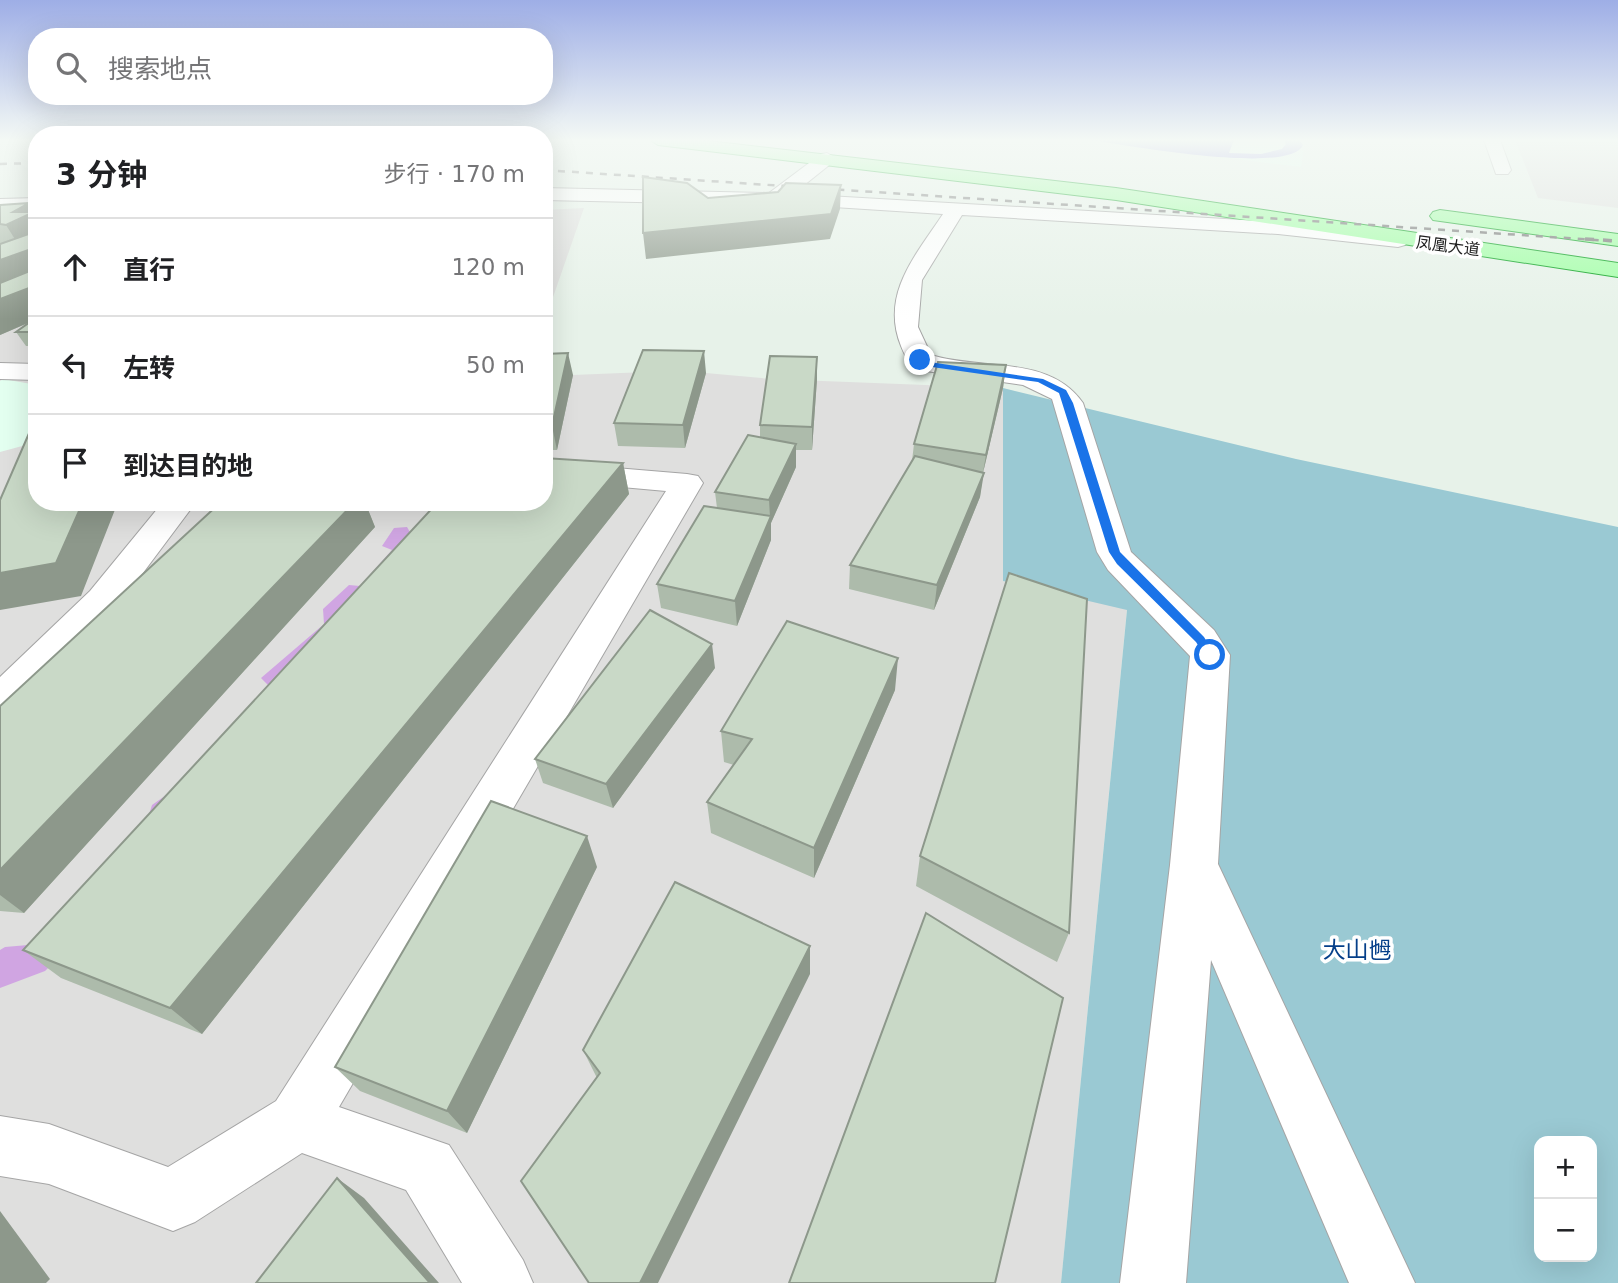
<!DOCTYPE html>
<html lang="zh">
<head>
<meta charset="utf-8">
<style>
  body { margin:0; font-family:"DejaVu Sans","Noto Sans SC",sans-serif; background:#f6f6f6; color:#202124 }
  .controls { position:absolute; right:21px; bottom:21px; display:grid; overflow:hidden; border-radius:14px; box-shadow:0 7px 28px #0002 }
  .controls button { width:63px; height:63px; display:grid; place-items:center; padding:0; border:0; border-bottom:2px solid #e0e0e0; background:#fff; color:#202124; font:35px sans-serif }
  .stop { position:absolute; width:21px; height:21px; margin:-16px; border:5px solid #1a73e8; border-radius:50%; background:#fff }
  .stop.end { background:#1a73e8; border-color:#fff; box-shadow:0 2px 7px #0008 }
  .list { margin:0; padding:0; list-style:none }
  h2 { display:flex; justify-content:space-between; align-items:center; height:91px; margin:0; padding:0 28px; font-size:30px }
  h2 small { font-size:23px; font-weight:400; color:#757577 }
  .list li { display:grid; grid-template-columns:46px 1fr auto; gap:21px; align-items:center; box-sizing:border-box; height:98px; padding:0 28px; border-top:2px solid #e0e0e0 }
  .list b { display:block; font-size:26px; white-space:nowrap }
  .list em { font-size:23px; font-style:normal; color:#757577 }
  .icon { flex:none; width:38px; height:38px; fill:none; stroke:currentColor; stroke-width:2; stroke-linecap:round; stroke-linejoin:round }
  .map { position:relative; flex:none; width:1618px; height:1283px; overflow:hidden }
  .search { position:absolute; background:#fff; box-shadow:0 7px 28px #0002; left:28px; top:28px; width:525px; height:77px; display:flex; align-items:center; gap:18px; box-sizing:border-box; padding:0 24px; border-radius:28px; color:#757577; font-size:26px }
  .panel { position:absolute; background:#fff; box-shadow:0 7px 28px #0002; left:28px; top:126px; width:525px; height:385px; border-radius:28px }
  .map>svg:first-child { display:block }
</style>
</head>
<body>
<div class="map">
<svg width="1618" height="1283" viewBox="0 0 1618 1283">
  <rect width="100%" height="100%" fill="#e7f2e9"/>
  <path fill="#dfdfde" d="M 1515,140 L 1618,140 L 1618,208 L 1538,198 Z
    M 584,208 L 544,323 L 544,210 Z
    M 37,220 L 37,502 L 544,502 L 544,370 L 573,375 L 646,372 L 706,373 L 771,379 L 1003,388 L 1003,581 L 1127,609 L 1061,1283 L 0,1283 L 0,221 Z"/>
  <path fill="#e3fff0" d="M 1084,140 L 1305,140 L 1301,167 Z
    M 3,379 L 37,385 L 37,442 L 0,452 L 0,381 Z"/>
  <path fill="#9ac9d3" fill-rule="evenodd" d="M 1003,388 L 1296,459 L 1618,527 L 1618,1283 L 1061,1283 L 1127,610 L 1003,581 ZM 1539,1141 L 1592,1141 L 1592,1257 L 1539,1257 Z"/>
  <path fill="#8a81e5" d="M 1089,140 L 1234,140 L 1229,153 L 1261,154 L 1282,149 L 1286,144 L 1284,140 L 1299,140 L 1303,145 C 1290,176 1122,144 1089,140 Z"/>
  <path fill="#d0a5e2" d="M 407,527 L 414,539 L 90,927 L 45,971 L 0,988 L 0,950 L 5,947 L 28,945 L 142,837 L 152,805 L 209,765 L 274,691 L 261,678 L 324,624 L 323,609 L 349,585 L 360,586 L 392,550 L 382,546 L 394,528 Z"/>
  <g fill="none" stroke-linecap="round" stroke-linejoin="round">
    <defs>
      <path id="minor" d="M 1484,140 L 1500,140 L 1511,170 L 1508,174 L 1496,174 Z
        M 827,153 L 836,158 L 833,162 L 793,194 L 1278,222 L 1398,235 L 1405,237 L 1409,241 L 1405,245 L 1398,247 L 1278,234 L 962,215 L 922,280 L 918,327 L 931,355 C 981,371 1049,354 1083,403 L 1131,552 L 1214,630 L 1230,655 L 1218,864 L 1415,1283 L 1349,1283 L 1211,960 L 1186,1283 L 1120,1283 L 1170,865 L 1190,656 L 1108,570 L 1097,552 L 1052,399 L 1023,385 L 926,371 C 910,365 907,361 901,346 C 880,294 916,255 943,214 L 818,206 L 544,200 L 544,188 L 769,193 L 821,154 Z
        M 37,198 L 37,210 L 0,211 L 0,199 Z
        M 0,363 L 37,364 L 37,380 L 0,379 Z
        M 544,462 L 687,474 L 698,476 L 703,483 L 339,1107 L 449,1145 L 523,1260 L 533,1283 L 462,1283 L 406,1190 L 302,1153 L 195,1222 L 173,1231 L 49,1184 L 0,1176 L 0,1116 L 49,1124 L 168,1167 L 276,1101 L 666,491 L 544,480 Z
        M 163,502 L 196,502 L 116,609 L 15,713 L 0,718 L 0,677 L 90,591 Z"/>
      <path id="major" d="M 650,140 L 700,140 L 1116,188 L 1618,263 L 1618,277 L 1116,200 L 658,145 Z
        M 1440,210 L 1618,234 L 1618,246 L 1433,220 L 1430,216 L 1433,212 Z"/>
    </defs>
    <use href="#minor" stroke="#a5a5a5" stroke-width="2"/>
    <use href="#major" stroke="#009e17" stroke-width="2"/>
    <use href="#minor" fill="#fff" fill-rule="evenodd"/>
    <use href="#major" fill="#9fffa3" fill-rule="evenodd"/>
    <path stroke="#6f6f6f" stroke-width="2.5" stroke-dasharray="7 7" stroke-linecap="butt" d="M 0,164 L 37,163
      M 544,170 L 1611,241"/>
    <path stroke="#6f6f6f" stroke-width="3.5" stroke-dasharray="9 9" stroke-linecap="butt" d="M 1585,239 L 1618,241"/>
  </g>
  <path fill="#adbbab" d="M 29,203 L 37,216 L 37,346 L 26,346 L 16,332 L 28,323 L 0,335 L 0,244 L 3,243 L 0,243 L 0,205 Z
    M 544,354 L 573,375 L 557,450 L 544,450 Z
    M 817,357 L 817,379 L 812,450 L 796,450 L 796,467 L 771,523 L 771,540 L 737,626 L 661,608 L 657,584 L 717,508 L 715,492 L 760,437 L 760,425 Z
    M 1006,365 L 1003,388 L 983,473 L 980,497 L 934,610 L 849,589 L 850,565 L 912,461 L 914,444 Z
    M 706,373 L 685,448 L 618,446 L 614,423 Z
    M 623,463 L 629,494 L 202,1034 L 61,978 L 23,950 Z
    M 221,502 L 365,502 L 375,527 L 24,913 L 0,911 L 0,706 Z
    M 715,668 L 613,808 L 543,783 L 535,759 Z
    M 895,690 L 814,878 L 711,833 L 707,802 L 734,765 L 724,762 L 721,731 Z
    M 920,856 L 1069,933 L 1057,962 L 916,886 Z
    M 597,867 L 467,1133 L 360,1091 L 335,1067 Z
    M 810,974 L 597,1078 L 583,1050 Z"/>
  <path fill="#8d988b" d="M 841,185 L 840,209 L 830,239 L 646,259 L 643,233 Z
    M 29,203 L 37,216 L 37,235 L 18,244 L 6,225 L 13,212 Z
    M 37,247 L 37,272 L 0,286 L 0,260 Z
    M 37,285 L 37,319 L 0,335 L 0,299 Z
    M 704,351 L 706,373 L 685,448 L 683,425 Z
    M 568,353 L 573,375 L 557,450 L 552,426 Z
    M 817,357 L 817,379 L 812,450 L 812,427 Z
    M 1006,365 L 1003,388 L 982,477 L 984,473 L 980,497 L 934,610 L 937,585 L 982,478 L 986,455 Z
    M 796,444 L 796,467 L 771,523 L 771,540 L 737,626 L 735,601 L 770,517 L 769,500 Z
    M 623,463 L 629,494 L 202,1034 L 170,1008 Z
    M 83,502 L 118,502 L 81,596 L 0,610 L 0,573 Z
    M 355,502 L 365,502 L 375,527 L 24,913 L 0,895 L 0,870 Z
    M 712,644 L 715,668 L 613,808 L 606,784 Z
    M 898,658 L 895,690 L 814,878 L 814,848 Z
    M 587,836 L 597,867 L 467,1133 L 447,1111 Z
    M 810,946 L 810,974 L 658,1283 L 640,1283 Z
    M 337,1178 L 364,1198 L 439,1283 L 430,1283 Z
    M 0,1211 L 50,1279 L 46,1283 L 0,1283 Z"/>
  <path fill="#c9d9c7" stroke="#8d988b" stroke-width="2" d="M 643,177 L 687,183 L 708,198 L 778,192 L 786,183 L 841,185 L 831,214 L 643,233 Z
    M 29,203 L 13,212 L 34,212 L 6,225 L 0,224 L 0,205 Z
    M 37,231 L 37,247 L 0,260 L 0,244 Z
    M 37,268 L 37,285 L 0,299 L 0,283 Z
    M 37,317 L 37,332 L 16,332 Z
    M 643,350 L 704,351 L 683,425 L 614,423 Z
    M 568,353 L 552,426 L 544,427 L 544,354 Z
    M 770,356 L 817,357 L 812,427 L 760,425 Z
    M 938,362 L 1006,365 L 986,455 L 914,444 Z
    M 37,430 L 37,502 L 83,502 L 56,563 L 0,573 L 0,500 L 30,431 Z
    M 748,435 L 796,444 L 769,500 L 715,492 Z
    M 915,456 L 984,473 L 937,585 L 850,565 Z
    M 544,458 L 623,463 L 170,1008 L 23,950 L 438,502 L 544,502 Z
    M 221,502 L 355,502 L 0,870 L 0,706 Z
    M 704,506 L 771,516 L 735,601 L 657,584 Z
    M 1009,573 L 1087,599 L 1069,933 L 920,856 Z
    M 650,610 L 712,644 L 606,784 L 535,759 Z
    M 787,621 L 898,658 L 814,848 L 707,802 L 752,739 L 721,731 Z
    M 491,801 L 587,836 L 447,1111 L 335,1067 Z
    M 675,882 L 810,946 L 640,1283 L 589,1283 L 521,1181 L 600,1073 L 583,1050 Z
    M 926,913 L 1063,998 L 995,1283 L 789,1283 Z
    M 337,1178 L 430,1283 L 256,1283 Z"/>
  <linearGradient id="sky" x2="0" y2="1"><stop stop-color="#9eaee6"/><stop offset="0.44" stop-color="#f4f9f5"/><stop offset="1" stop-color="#f4f9f5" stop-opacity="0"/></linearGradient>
  <rect width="1618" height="319" fill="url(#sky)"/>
  <path fill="#1a73e8" d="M 920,358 L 936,363 L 1043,379 L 1066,390 L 1073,403 L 1120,552 L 1204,637 L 1215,655 L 1214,658 L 1206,658 L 1196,642 L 1117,564 L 1109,552 L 1059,393 L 1038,382 L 932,367 L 917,362 Z"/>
  <g text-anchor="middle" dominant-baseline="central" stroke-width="7" stroke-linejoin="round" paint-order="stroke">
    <g font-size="16" fill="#212121" stroke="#fff">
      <text transform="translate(1448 246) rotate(7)">凤凰大道</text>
    </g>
    <g font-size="23" fill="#053f89" stroke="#fff">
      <text x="1357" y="950">大山乸</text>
    </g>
  </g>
</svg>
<div class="controls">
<button>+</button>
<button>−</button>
</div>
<div class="stop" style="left:1210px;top:655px"></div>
<div class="stop end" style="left:920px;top:360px"></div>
<div class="search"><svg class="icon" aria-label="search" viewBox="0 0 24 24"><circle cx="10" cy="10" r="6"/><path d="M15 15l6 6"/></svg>搜索地点</div>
<section class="panel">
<h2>3 分钟<small>步行 · 170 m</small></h2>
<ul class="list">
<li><svg class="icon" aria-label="ahead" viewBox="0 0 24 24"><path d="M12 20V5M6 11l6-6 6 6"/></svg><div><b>直行</b></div><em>120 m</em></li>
<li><svg class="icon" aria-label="left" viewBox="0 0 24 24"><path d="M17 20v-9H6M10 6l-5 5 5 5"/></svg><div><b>左转</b></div><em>50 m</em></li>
<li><svg class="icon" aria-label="arrive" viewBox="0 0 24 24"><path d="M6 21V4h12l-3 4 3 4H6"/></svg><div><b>到达目的地</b></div></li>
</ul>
</section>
</div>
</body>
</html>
